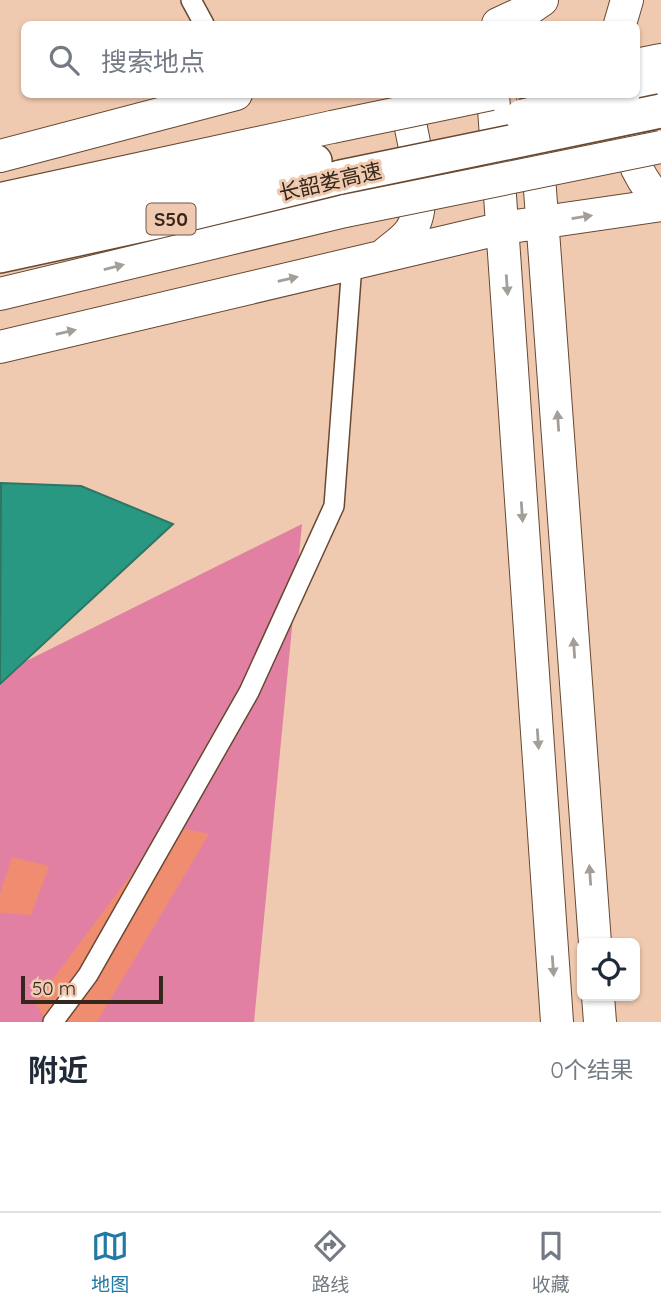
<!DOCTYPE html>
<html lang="zh">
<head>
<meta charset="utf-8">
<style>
  body { margin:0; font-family:Quicksand,"Noto Sans SC",sans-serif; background:#f6f6f7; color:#1f2937 }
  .controls { position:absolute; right:21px; bottom:21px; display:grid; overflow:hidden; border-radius:10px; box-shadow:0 2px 5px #0004 }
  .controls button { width:63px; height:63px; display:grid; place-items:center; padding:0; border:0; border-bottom:2px solid #e0e1e3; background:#fff; color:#1f2937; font:35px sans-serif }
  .scale { position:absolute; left:21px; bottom:18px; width:142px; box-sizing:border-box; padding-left:7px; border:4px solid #35271c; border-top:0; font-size:19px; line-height:24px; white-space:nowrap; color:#35271c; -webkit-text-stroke:5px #f0cab0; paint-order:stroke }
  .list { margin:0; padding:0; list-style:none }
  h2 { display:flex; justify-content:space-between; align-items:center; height:91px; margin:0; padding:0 28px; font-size:30px }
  h2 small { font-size:23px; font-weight:400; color:#747a83 }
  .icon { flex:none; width:38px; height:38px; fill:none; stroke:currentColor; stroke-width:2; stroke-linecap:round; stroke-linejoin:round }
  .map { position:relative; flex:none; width:661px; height:1022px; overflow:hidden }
  .search { position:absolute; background:#fff; box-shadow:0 2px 5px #0004; left:21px; right:21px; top:21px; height:77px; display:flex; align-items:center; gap:18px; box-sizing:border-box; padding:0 24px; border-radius:10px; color:#747a83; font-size:26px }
  .sheet { height:189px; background:#fff }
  nav { display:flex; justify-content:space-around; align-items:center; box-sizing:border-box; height:98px; border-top:2px solid #e0e1e3; background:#fff; font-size:19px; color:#747a83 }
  nav a { display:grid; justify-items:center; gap:4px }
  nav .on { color:#2079a7 }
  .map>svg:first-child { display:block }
</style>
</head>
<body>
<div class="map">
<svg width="661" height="1022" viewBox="0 0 661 1022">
  <rect width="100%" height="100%" fill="#f0cab0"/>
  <path fill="#e280a4" d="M 302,524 L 254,1022 L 0,1022 L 0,674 Z"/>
  <path fill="#299883" stroke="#2d7664" stroke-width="2" d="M 1,483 L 81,486 L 173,524 L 0,684 Z"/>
  <path fill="#f08d70" d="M 168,825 L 209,834 L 97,1022 L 47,1022 L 35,1003 Z
    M 12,857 L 49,866 L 31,915 L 0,913 L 0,894 Z"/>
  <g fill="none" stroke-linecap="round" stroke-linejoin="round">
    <defs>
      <path id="minor" d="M 191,0 L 204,24
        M 53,1022 L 88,975 L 249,692 L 334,506 L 352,264"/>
      <path id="trunk" d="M 498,24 L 526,11 L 542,0
        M 620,24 L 627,0
        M 636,65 L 661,60
        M 493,94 L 557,1022
        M 533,94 L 595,943
        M 623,94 C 628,142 627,166 661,203
        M 0,156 L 236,94
        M 0,199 L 332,127
        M 383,256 C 391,248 405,240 411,230 C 431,201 411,127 403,94
        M 0,294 L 345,211
        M 0,347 L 503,228 L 661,205
        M 598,996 L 600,1022"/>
      <path id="motorway" d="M 636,91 L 661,86
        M 0,226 L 315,161
        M 0,256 L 152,223 L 341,177"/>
    </defs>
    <use href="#minor" stroke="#674831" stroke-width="22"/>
    <use href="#trunk" stroke="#674831" stroke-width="34"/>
    <use href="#motorway" stroke="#674831" stroke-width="36"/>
    <use href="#minor" stroke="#fff" stroke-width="19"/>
    <use href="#trunk" stroke="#fff" stroke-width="32"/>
    <use href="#motorway" stroke="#fff" stroke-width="33"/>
    <defs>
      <path id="trunk-bridge" d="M 332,127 L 491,94
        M 345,211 L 661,147"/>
      <path id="motorway-bridge" d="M 522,116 L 623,94
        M 341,177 L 661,111"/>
    </defs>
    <use href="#trunk-bridge" stroke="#674831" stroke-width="34" stroke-linecap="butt"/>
    <use href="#motorway-bridge" stroke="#674831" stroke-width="36" stroke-linecap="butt"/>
    <use href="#trunk-bridge" stroke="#fff" stroke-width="32"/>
    <use href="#motorway-bridge" stroke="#fff" stroke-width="33"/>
  </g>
  <defs><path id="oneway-solid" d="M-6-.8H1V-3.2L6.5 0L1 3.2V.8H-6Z" transform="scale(1.75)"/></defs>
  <g fill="#a49e99">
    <use href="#oneway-solid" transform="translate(582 217) rotate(-9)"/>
    <use href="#oneway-solid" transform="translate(114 267) rotate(-14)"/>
    <use href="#oneway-solid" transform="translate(288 279) rotate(-13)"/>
    <use href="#oneway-solid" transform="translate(507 285) rotate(86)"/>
    <use href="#oneway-solid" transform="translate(66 332) rotate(-13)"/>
    <use href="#oneway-solid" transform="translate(558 421) rotate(-94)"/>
    <use href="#oneway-solid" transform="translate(522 512) rotate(86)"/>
    <use href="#oneway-solid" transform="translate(574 648) rotate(-94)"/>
    <use href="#oneway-solid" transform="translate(538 739) rotate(86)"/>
    <use href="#oneway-solid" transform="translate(590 875) rotate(-94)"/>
    <use href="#oneway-solid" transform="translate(553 966) rotate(86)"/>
  </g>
  <g text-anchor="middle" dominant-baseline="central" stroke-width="6" stroke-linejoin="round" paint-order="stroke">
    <rect fill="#f0cab0" stroke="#6d5848" stroke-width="2" x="146.5" y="203.5" width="49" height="31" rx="5"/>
    <g font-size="19" font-weight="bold" fill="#35271c">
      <text x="171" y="219">S50</text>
    </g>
    <g font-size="21" fill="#35271c" stroke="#f0cab0">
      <text transform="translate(330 181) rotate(-13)">长韶娄高速</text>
    </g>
  </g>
</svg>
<div class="controls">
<button><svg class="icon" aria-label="locate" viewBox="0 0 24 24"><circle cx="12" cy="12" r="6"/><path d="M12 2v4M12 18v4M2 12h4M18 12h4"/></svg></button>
</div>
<div class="scale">50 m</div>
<div class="search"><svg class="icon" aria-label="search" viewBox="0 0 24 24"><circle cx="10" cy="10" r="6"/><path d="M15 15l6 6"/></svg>搜索地点</div>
</div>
<section class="sheet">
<h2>附近<small>0个结果</small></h2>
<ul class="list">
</ul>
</section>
<nav>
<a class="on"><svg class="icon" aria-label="map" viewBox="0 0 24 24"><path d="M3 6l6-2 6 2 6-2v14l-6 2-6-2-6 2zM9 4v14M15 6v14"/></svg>地图</a>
<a><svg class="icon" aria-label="directions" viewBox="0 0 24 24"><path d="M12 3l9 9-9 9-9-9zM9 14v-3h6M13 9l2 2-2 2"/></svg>路线</a>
<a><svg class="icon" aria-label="saved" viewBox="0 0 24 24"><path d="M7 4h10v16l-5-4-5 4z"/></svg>收藏</a>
</nav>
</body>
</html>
